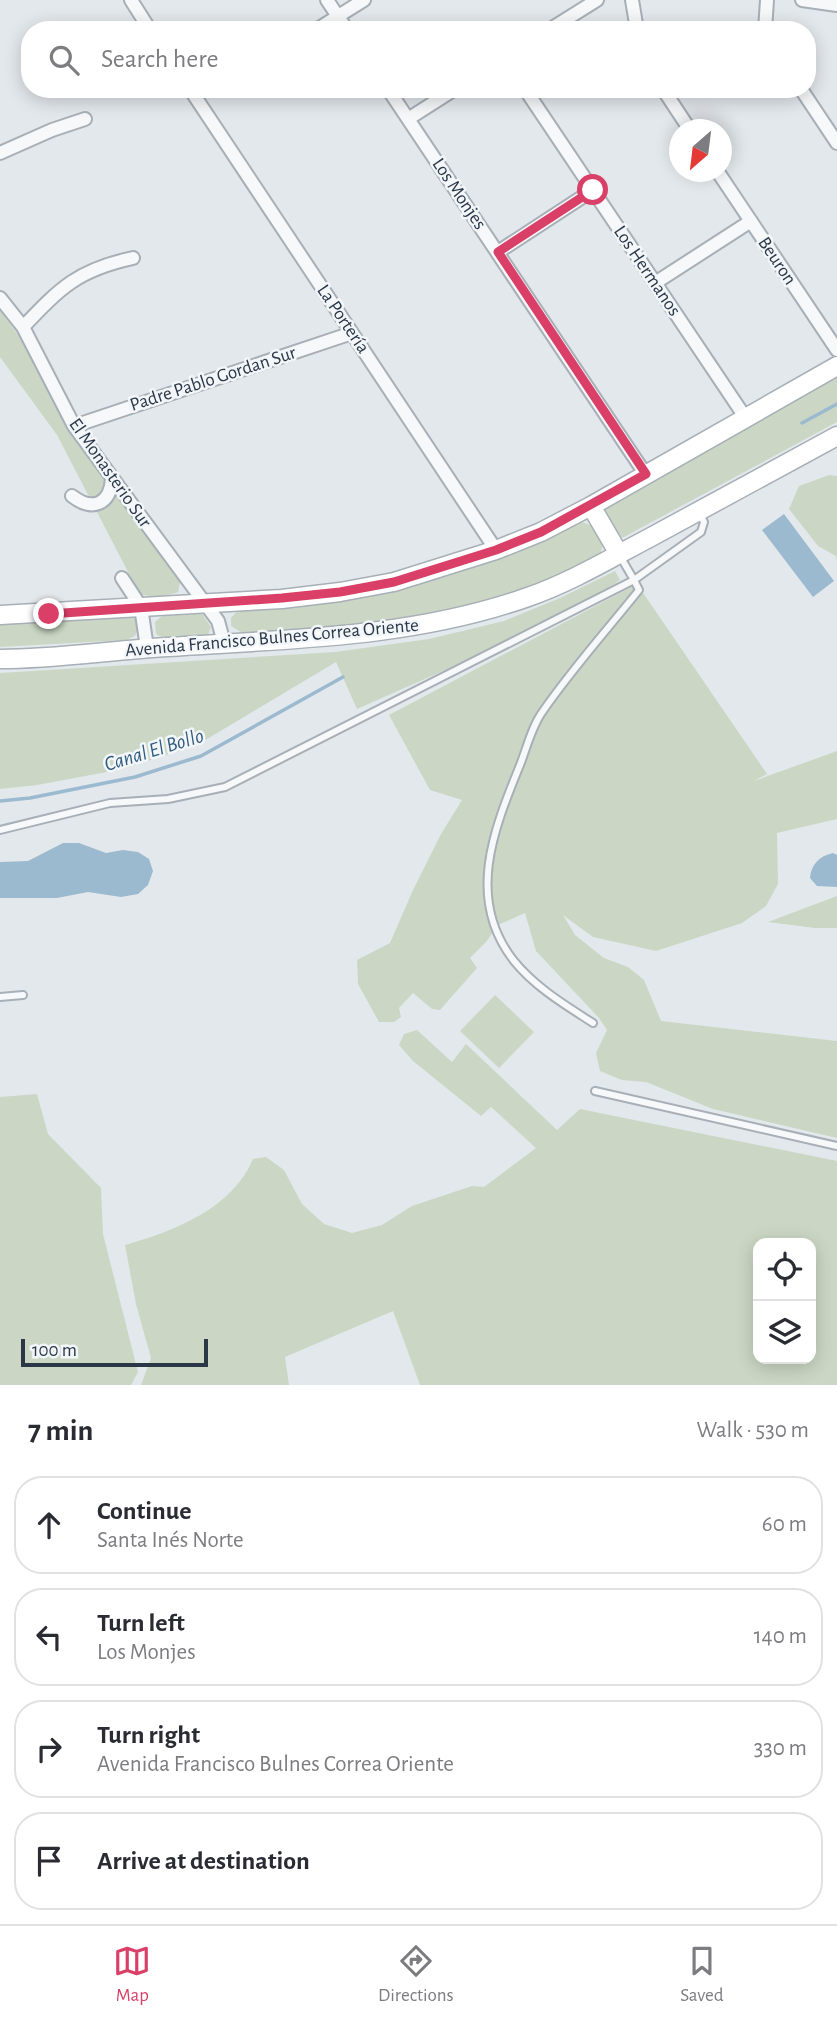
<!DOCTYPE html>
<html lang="en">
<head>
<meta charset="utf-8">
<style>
  body { margin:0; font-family:"Alegreya Sans",sans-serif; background:#f7f7f7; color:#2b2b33 }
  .controls { position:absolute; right:21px; bottom:21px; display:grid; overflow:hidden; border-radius:14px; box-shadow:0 4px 18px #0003 }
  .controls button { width:63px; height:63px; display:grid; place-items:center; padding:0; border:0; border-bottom:2px solid #e1e1e2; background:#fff; color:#2b2b33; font:35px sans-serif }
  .compass { position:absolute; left:669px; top:119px; width:63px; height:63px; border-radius:50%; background:#fff; box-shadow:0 4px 18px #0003; rotate:208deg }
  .scale { position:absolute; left:21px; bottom:18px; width:187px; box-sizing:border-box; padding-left:7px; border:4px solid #293747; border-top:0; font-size:19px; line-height:24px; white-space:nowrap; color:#293747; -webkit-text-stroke:5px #f3f6f9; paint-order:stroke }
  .stop { position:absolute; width:21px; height:21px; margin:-16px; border:5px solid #da3f67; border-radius:50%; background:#fff }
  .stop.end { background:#da3f67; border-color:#fff; box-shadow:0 2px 7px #0008 }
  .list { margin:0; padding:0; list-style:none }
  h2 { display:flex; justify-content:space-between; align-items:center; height:91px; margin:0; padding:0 28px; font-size:30px }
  h2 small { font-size:23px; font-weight:400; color:#7c7c81 }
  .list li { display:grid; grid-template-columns:46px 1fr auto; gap:21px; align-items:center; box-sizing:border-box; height:98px; margin:0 14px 14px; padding:0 14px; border:2px solid #e1e1e2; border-radius:28px }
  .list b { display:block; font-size:26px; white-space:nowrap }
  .list p { margin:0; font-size:23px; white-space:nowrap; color:#7c7c81 }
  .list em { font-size:23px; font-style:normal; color:#7c7c81 }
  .icon { flex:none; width:38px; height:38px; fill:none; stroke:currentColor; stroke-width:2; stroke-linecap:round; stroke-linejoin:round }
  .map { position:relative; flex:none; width:837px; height:1385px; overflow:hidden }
  .search { position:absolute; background:#fff; box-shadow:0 4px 18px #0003; left:21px; right:21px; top:21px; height:77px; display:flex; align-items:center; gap:18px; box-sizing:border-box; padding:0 24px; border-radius:28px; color:#7c7c81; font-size:26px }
  .sheet { height:539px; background:#fff }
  nav { display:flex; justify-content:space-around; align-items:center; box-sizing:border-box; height:98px; border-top:2px solid #e1e1e2; background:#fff; font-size:19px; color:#7c7c81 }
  nav a { display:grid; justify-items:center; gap:4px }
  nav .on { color:#da3f67 }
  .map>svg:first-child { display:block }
</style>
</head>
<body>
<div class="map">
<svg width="837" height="1385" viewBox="0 0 837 1385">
  <rect width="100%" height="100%" fill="#e3e8ec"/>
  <path fill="#cbd7c4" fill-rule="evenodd" d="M 0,310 L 29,350 L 70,433 L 178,577 L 180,582 L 178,592 C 168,597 148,598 139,593 L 57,435 L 0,357 Z
    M 837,376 L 837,422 L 624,537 L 614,536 L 603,514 L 604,505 Z
    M 829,475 L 837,476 L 837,561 L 836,556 L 818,546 L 789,509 L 799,486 Z
    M 582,522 L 592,526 L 603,545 L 599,557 C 554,578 507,600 458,611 C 387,626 315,629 244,634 L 231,626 L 231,618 L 238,610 C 320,603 400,591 479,566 C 514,555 548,537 582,522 Z
    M 615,571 L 620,580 L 569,615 L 357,709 L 336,662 L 197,745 L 123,769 L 37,785 L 0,789 L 0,673 L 335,652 L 429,639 L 504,621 L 560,598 Z
    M 637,584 L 767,774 L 754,781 L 837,751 L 837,819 L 777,833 L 778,884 L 766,906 L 742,923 L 656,951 L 593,937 L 563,915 L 575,935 L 604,958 L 628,967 L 644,980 L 661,1021 L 837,1041 L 837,1138 L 713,1109 L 646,1082 L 622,1080 L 600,1071 L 596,1053 L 607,1030 L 599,1018 L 536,951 L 525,913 L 498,925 L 486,942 L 470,958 L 477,968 L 440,1010 L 432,1009 L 413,993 L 399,1008 L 401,1017 L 394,1022 L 379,1022 L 358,984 L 357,960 L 390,943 L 413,890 L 441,834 L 462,800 L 430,790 L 389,715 Z
    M 129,613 L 137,619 L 139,627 L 135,636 L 126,640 L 0,647 L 0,622 Z
    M 197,614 L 202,614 L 211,627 L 208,635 C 195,641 167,642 156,634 L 155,622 L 162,616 Z
    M 837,896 L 837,928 L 815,928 L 768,922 Z
    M 495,995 L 534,1032 L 499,1068 L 460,1031 Z
    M 417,1030 L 452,1062 L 466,1044 L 557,1130 L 580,1109 L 837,1161 L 837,1385 L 420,1385 L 393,1311 L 285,1357 L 289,1385 L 141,1385 L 151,1358 L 136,1304 L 125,1245 C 174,1231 232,1209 253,1159 L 266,1157 L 284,1170 L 302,1204 L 324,1224 L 352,1233 L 382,1225 L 412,1206 L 472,1186 L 484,1187 L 536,1148 L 491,1107 L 481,1116 L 413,1061 L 399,1045 L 404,1034 ZM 758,1243 L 811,1243 L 811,1359 L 758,1359 Z
    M 37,1094 L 48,1134 L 101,1188 L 103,1234 L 138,1372 L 131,1385 L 0,1385 L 0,1097 Z"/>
  <path fill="#9cbacf" d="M 784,514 L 834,581 L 813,597 L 762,530 Z
    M 63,843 L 79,843 L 106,853 L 123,850 L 138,852 L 149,859 L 153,871 L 148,885 L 138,894 L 121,897 L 88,892 L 57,898 L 0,898 L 0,862 L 28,861 Z
    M 833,853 L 837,855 L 837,887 L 817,886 L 810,878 C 811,865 819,856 833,853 Z"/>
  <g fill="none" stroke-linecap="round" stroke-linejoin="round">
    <path stroke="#9cbacf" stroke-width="3.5" d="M 802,423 L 837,404
      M 0,801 L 30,798 L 135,777 L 201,756 L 343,677"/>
    <defs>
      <path id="lane" d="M 0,830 L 110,803 L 168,799 L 225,787 L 634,580 L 620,556
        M 0,997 L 23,995
        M 593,1023 C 565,1005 535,987 514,961 C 465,899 494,829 520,765 C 527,747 532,726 543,711 C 572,669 607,630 639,590 L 634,580 L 701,532 L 704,522 L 700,514
        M 595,1091 L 837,1146"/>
      <path id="street" d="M 131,0 L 150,30
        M 327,0 L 347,30
        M 632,0 L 637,30
        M 802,0 L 837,5
        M 316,30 L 364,0
        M 549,30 L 597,0
        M 765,30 L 767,0
        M 190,89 L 496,550
        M 388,89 L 646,475
        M 525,89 L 745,417
        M 663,89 L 690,130
        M 801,89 L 837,143
        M 408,119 L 455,89
        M 0,153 L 52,130 L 85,119
        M 718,172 L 837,350
        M 498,252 L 593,190
        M 655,283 L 751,221
        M 0,298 L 23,327 L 74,426 L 218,621 L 224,643
        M 23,327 C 61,287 78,270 133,258
        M 74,426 L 352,333
        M 72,496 C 93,512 110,504 112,479
        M 122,578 L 141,607 L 147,648"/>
      <path id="secondary" d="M 591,506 L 619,554
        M 0,615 L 282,599 L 340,592 L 394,582 L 496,550 L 541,532 L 591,506 L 837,366
        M 0,659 C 57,659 112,650 168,647 C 289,639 413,638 528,597 C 571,582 611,558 651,537 C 713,503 775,469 837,436"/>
    </defs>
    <use href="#lane" stroke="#a7afb7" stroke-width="10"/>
    <use href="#street" stroke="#a7afb7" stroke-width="16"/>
    <use href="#secondary" stroke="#a7afb7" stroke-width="21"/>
    <use href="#lane" stroke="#f7f8fa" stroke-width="6"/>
    <use href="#street" stroke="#f7f8fa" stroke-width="12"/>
    <use href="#secondary" stroke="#fff" stroke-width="18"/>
  </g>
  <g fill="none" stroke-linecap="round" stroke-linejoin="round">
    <path stroke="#da3f67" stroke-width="9" d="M 49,614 L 282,598 L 340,592 L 394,582 L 496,550 L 541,532 L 646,474 L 498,252 L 593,190"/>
  </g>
  <g text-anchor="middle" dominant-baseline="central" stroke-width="5" stroke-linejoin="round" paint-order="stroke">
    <g font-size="19" fill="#293747" stroke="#f3f6f9">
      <text transform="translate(459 194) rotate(56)">Los Monjes</text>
      <text transform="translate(777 261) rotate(56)">Beuron</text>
      <text transform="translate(647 271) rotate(56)">Los Hermanos</text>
      <text transform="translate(343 319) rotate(56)">La Portería</text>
      <text transform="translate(213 379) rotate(-18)">Padre Pablo Gordan Sur</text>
      <text transform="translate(110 473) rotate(55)">El Monasterio Sur</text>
      <text transform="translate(272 638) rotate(-5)">Avenida Francisco Bulnes Correa Oriente</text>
    </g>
    <g font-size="21" font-style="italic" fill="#2f5b7f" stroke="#f3f6f9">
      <text transform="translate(154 750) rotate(-17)">Canal El Bollo</text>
    </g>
  </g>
</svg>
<div class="controls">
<button><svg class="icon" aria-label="locate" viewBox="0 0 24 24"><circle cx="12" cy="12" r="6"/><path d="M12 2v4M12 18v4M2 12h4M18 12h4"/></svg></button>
<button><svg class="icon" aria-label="layers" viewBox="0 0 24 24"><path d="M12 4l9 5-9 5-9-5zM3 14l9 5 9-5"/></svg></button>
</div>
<svg class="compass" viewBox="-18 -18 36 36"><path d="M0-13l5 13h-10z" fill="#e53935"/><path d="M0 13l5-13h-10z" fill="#7c7c81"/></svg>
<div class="scale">100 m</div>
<div class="stop" style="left:593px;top:190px"></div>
<div class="stop end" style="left:49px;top:614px"></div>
<div class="search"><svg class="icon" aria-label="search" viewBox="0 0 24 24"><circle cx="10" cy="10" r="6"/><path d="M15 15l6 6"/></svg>Search here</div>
</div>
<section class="sheet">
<h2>7 min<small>Walk · 530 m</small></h2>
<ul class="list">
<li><svg class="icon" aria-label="ahead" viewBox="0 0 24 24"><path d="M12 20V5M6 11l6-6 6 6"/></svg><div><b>Continue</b><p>Santa Inés Norte</p></div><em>60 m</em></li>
<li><svg class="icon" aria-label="left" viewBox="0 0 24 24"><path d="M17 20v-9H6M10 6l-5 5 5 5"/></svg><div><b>Turn left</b><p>Los Monjes</p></div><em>140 m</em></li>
<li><svg class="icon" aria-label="right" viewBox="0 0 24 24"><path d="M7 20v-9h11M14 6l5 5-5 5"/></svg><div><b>Turn right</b><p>Avenida Francisco Bulnes Correa Oriente</p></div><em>330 m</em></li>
<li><svg class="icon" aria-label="arrive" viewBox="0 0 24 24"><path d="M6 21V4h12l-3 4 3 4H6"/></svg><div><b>Arrive at destination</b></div></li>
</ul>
</section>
<nav>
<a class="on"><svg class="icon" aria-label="map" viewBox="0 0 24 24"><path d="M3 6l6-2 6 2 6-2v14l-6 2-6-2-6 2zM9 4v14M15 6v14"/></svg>Map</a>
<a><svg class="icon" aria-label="directions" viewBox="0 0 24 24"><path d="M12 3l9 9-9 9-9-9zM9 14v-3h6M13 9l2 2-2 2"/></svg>Directions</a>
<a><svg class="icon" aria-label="saved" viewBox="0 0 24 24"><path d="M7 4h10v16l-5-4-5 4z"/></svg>Saved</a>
</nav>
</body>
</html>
